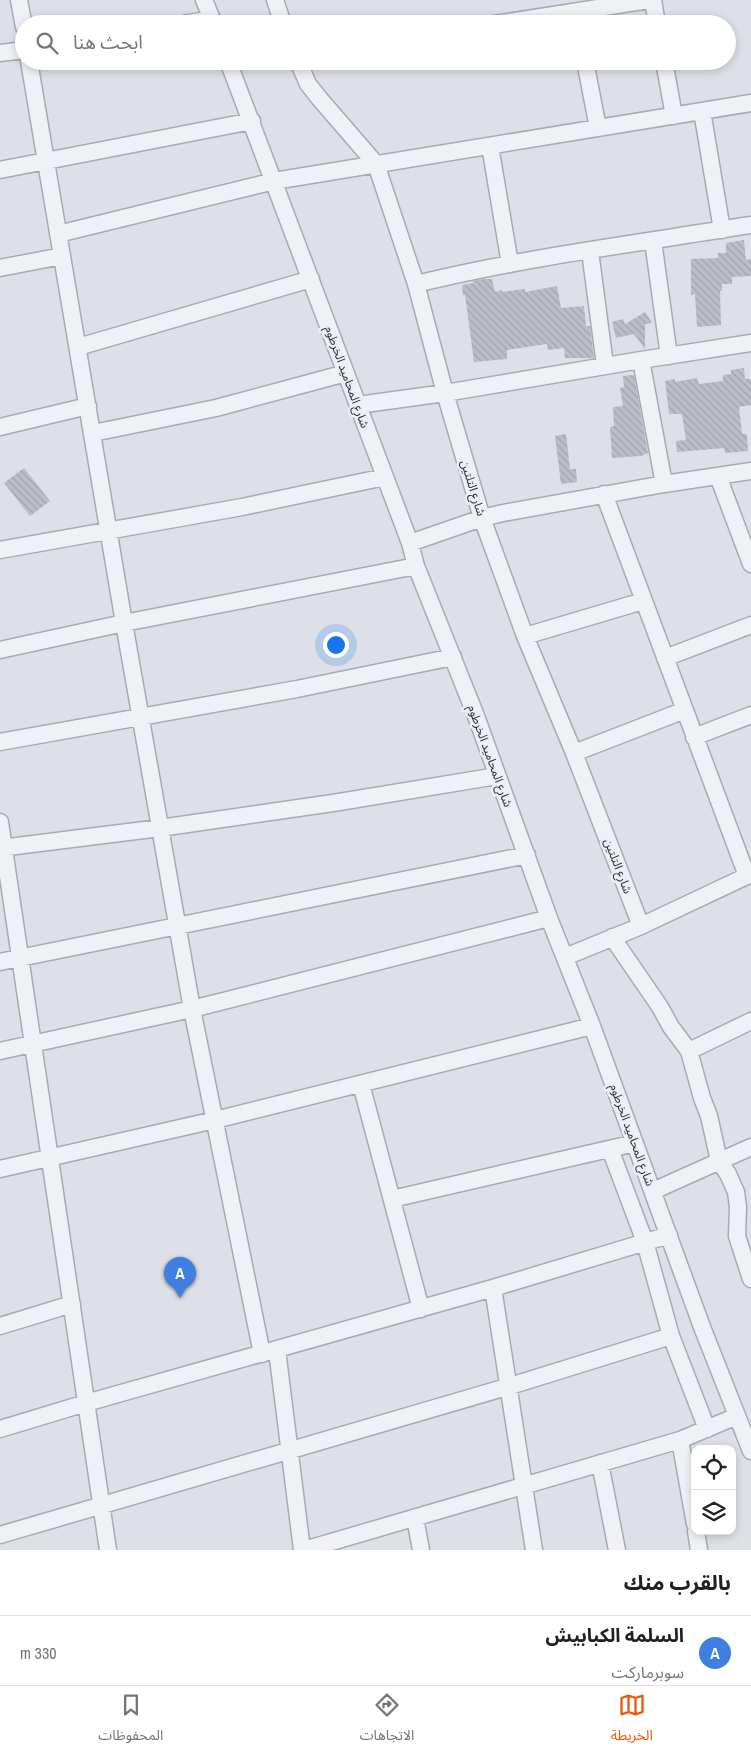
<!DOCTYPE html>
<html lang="ar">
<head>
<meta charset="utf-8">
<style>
  body { margin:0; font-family:"Archivo Narrow","Noto Sans Arabic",sans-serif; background:#f6f6f6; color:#202124; direction:rtl }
  .controls { position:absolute; right:15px; bottom:15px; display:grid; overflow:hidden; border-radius:10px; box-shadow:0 2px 8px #0003 }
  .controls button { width:45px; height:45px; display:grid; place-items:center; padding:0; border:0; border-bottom:1px solid #e0e0e0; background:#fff; color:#202124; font:25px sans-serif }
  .you { position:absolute; left:335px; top:644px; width:18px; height:18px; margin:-12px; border:4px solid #fff; border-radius:50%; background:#1a73e8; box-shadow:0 0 0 8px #1a73e833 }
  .badge { display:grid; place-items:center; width:32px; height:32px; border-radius:50%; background:#ea580c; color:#fff; font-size:16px; font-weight:700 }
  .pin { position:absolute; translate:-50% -41px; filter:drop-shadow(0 1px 2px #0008) }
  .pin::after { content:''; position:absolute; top:26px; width:18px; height:15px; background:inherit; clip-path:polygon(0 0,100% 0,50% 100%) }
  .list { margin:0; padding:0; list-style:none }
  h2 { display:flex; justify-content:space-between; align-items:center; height:65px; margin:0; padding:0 20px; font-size:21px }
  h2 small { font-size:16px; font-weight:400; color:#757577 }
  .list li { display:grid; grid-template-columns:32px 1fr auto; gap:15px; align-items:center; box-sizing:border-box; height:70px; padding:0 20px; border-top:1px solid #e0e0e0 }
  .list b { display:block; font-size:19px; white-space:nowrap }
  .list p { margin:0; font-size:16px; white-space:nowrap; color:#757577 }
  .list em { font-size:16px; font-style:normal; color:#757577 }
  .icon { flex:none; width:28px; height:28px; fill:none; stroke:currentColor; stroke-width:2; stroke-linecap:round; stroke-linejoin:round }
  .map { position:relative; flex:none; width:751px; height:1550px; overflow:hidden; direction:ltr }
  .search { position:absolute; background:#fff; box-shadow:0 2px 8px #0003; left:15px; right:15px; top:15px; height:55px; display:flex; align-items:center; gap:12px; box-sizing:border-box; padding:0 18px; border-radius:28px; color:#757577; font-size:19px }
  .sheet { height:135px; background:#fff }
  nav { display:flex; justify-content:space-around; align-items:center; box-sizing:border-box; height:70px; border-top:1px solid #e0e0e0; background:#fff; font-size:14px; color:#757577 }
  nav a { display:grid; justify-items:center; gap:2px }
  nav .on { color:#ea580c }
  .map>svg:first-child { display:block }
</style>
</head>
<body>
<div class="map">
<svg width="751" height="1550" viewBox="0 0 751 1550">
  <defs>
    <pattern id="building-back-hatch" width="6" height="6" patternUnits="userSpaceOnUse" patternTransform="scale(1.25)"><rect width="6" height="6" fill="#bbbec9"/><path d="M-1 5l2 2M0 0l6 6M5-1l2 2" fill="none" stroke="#a1a3ae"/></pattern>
  </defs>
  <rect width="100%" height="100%" fill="#dde0e7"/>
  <path fill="url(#building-back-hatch)" d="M 744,240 L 746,260 L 751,259 L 751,276 L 732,277 L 732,284 L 722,284 L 722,291 L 720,291 L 721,325 L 697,327 L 695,294 L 691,295 L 691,259 L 718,258 L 718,253 L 726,253 L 726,243 Z
    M 484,279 L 492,279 L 495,292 L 502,290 L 502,292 L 525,289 L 525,292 L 557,286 L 561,308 L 584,306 L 586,326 L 590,326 L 594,358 L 565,358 L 564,348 L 548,350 L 547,344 L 507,350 L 507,359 L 474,362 L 465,295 L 463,295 L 462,285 L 473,283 L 473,281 Z
    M 645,312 L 652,323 L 645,324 L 645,349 L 634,334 L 616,338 L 612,322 L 623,319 L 625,324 Z
    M 744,368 L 745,379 L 751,379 L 751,405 L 739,407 L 742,434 L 747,434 L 748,451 L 725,453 L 724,448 L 677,452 L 676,441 L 686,440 L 682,414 L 669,414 L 665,381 L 675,379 L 675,382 L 697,378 L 699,384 L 723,381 L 723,375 L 731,374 L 731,370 Z
    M 634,375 L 648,453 L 641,456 L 612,458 L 610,427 L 614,426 L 613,407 L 623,406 L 620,388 L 624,387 L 623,376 Z
    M 566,434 L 570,469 L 576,469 L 577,482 L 561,484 L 555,436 Z
    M 24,468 L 50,501 L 30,516 L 4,483 Z"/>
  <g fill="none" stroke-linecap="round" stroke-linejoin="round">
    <defs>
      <path id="minor" d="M 19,0 L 24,27
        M 204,0 L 214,24
        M 275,0 L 283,24
        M 653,0 L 657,24
        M 183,24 L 212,19
        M 495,24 L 649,0
        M 0,53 L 24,50
        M 29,61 L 124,623 L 192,1009 L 262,1354
        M 228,61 L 410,543 L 416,566 L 476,716 L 549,918 L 592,1026 L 702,1327 L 751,1451
        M 298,61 L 308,84 L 319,98 L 376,164 L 416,284 L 445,393 L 482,518 L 525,636 L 574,753 L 641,926
        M 585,61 L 598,128
        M 664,61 L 674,116
        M 702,111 L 722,230
        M 490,146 L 510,264
        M 0,170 L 252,121
        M 58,234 L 274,181 L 751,103
        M 653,241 L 669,356
        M 590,251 L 605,365
        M 0,268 L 62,256
        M 416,284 C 526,257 639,243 751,225
        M 78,347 L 311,279
        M 641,360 L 664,484
        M 358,405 L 445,393 L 641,360 L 751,343
        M 0,427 L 88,406
        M 93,433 L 216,408 L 346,373
        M 718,476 L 751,564
        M 604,494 L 747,876
        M 410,543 L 482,518 L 503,513 L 664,484 L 751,471
        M 0,550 L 242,507 L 385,477
        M 525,636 L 643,601
        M 0,650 L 124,623 L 416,566
        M 665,658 L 751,625
        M 694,737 L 751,715
        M 0,742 L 297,689 L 453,657
        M 574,753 L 685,710
        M 0,822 L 108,1550
        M 0,848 L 160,828 L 333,803 L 497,776
        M 612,937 L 660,1007 L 671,1027 L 689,1051 L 702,1098 L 709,1116 L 719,1161 L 728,1174 L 736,1192 L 738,1207 L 737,1236 L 751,1279
        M 565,957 L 641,926 L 751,874
        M 0,962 L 527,855
        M 0,1051 L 192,1009 L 549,918
        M 689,1051 L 751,1021
        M 361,1084 L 421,1309
        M 610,1149 L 645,1242 L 671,1336 L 707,1429
        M 0,1169 L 215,1120 L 592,1026
        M 653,1191 L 751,1147
        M 392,1199 L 635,1143
        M 493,1288 L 534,1550
        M 0,1326 L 72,1304
        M 277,1350 L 302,1550
        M 0,1429 L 86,1403 L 493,1288 L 669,1235
        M 680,1440 L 695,1524
        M 600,1463 L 617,1550
        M 415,1518 L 421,1550
        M 696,1531 L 699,1550
        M 0,1535 L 510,1386 L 671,1336
        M 304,1550 L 680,1440 L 737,1416"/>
    </defs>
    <use href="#minor" stroke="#a6aab4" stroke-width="19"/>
    <use href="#minor" stroke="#f0f1f5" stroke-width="16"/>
  </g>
  <g text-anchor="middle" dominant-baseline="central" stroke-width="5" stroke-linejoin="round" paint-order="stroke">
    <g font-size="12" fill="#272c3d" stroke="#edeff5">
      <text transform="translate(347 377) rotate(70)">شارع المحاميد الخرطوم</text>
      <text transform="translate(473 488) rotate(73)">شارع التلتين</text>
      <text transform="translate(490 756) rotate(70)">شارع المحاميد الخرطوم</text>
      <text transform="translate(618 866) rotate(69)">شارع التلتين</text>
      <text transform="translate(632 1135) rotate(70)">شارع المحاميد الخرطوم</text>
    </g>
  </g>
</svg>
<div class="controls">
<button><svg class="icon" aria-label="locate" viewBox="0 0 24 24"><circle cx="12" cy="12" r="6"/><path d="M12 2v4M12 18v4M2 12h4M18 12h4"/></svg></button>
<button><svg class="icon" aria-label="layers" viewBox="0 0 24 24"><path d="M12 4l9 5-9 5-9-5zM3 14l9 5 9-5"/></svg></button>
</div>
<div class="you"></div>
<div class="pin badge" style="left:180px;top:1298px;background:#3f7fe0">A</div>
<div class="search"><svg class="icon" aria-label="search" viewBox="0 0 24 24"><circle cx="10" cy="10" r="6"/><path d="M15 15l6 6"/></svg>ابحث هنا</div>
</div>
<section class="sheet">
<h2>بالقرب منك<small></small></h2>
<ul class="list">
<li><span class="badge" style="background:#3f7fe0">A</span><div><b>السلمة الكبابيش</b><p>سوبرماركت</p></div><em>330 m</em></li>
</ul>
</section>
<nav>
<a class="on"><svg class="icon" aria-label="map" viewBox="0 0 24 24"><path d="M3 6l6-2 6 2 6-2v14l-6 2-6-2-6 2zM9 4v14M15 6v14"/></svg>الخريطة</a>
<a><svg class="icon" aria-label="directions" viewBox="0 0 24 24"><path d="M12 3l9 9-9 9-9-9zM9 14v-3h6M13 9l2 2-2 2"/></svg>الاتجاهات</a>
<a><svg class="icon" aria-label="saved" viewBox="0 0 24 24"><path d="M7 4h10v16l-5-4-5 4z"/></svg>المحفوظات</a>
</nav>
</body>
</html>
